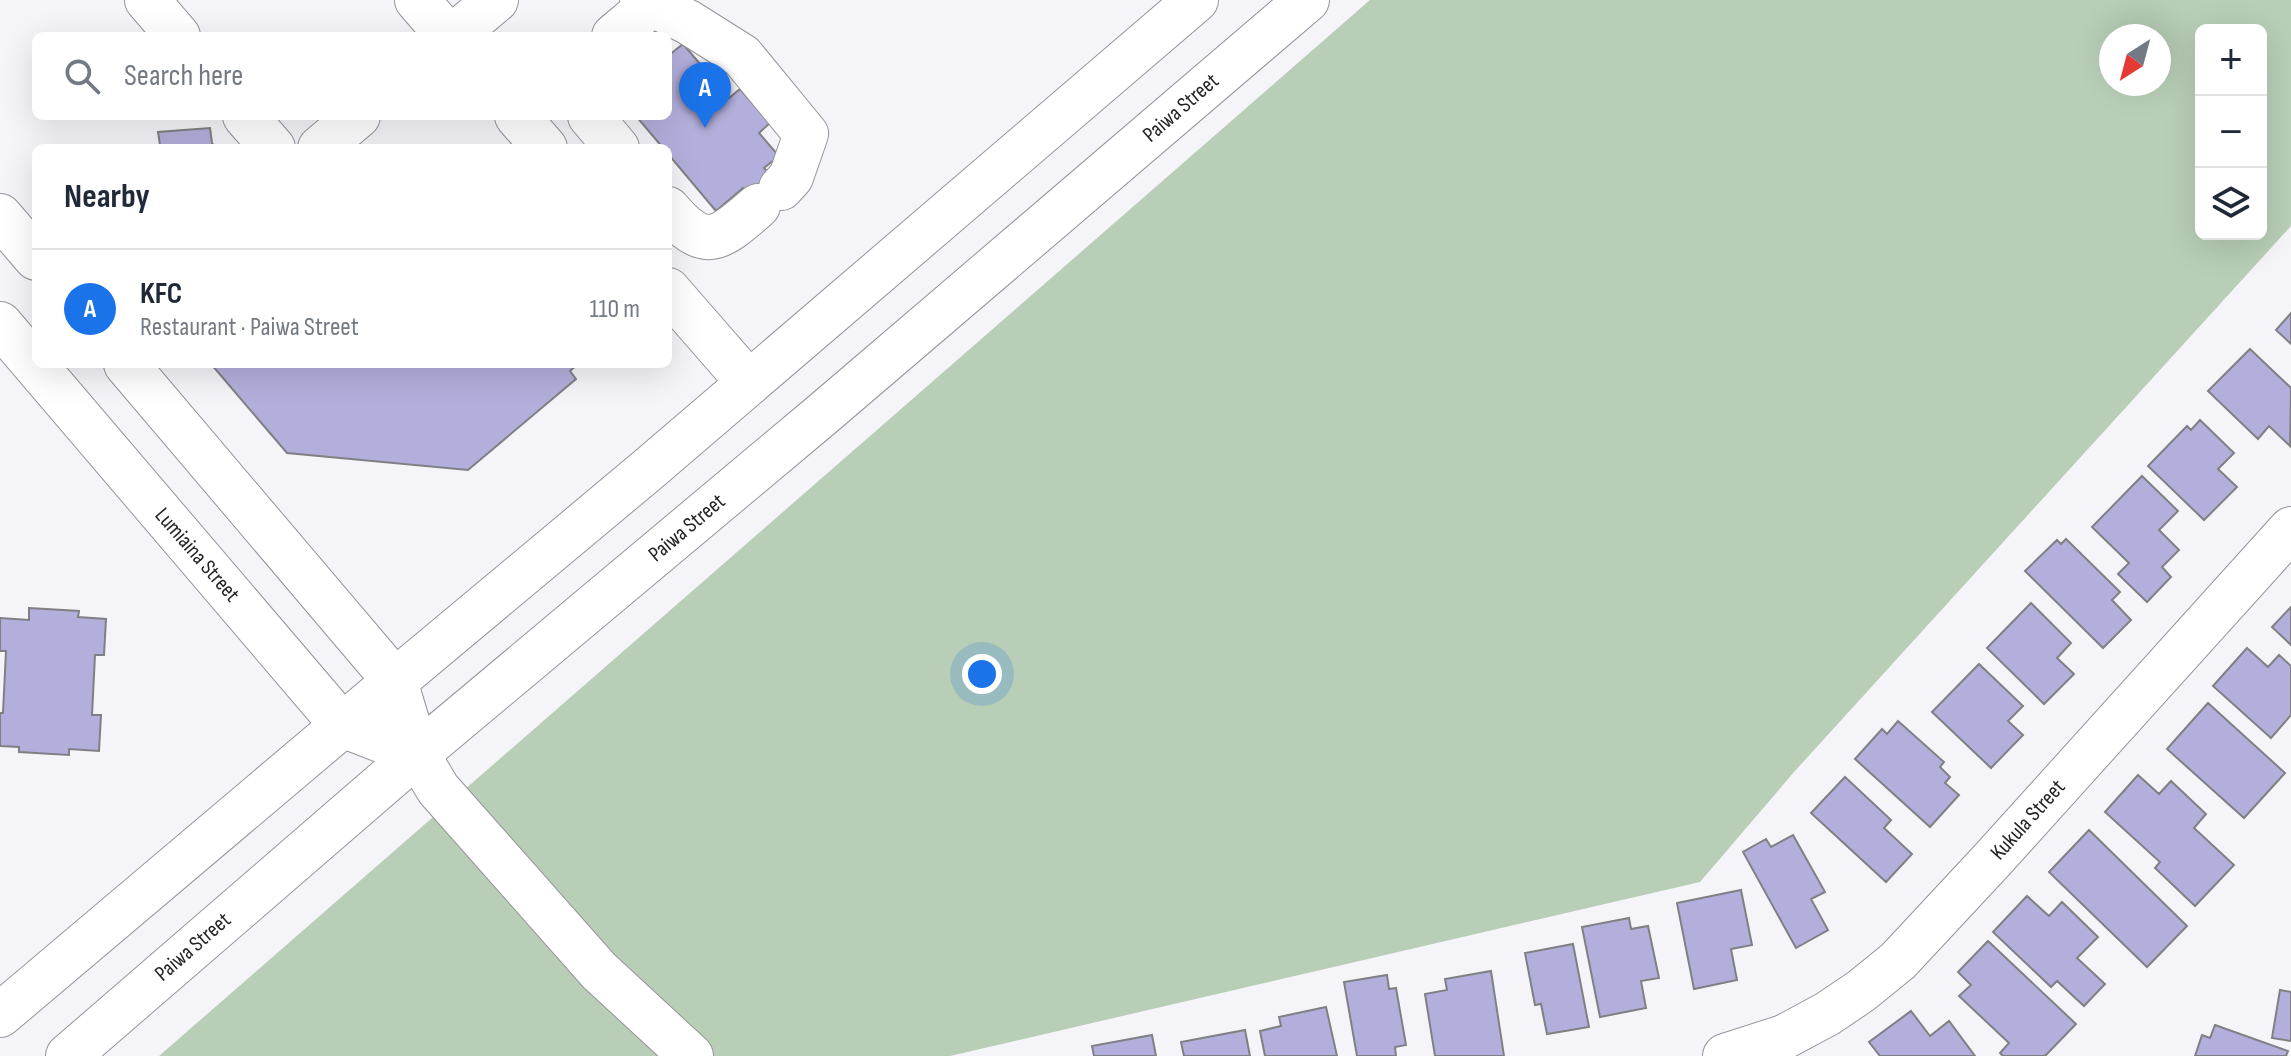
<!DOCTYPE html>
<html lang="en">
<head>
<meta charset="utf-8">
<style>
  body { margin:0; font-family:"Sofia Sans Condensed",sans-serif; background:#f2f2f3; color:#1f2937 }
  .controls { position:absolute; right:24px; top:24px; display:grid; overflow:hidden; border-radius:12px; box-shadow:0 8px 32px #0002 }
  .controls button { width:72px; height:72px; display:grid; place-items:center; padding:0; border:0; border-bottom:2px solid #e0e1e3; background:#fff; color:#1f2937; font:40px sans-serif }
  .compass { position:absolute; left:2099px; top:24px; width:72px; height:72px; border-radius:50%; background:#fff; box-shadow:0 8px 32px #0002; rotate:216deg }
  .you { position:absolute; left:982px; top:674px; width:28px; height:28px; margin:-20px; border:6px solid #fff; border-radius:50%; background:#1a73e8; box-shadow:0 0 0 12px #1a73e833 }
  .badge { display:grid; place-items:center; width:52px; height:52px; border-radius:50%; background:#1a73e8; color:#fff; font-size:26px; font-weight:700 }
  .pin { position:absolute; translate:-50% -66px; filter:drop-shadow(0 2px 4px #0008) }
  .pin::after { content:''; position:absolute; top:42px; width:28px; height:24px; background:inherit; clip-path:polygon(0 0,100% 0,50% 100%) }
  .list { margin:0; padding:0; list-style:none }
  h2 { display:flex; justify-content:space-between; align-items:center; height:104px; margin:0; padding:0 32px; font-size:34px }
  h2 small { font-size:26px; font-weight:400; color:#747a83 }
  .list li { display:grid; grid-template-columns:52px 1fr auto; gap:24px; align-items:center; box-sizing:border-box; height:120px; padding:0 32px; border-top:2px solid #e0e1e3 }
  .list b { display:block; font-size:30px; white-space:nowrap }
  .list p { margin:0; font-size:26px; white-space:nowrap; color:#747a83 }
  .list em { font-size:26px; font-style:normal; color:#747a83 }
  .icon { flex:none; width:44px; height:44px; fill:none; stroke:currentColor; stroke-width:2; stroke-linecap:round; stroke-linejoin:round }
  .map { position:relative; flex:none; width:2291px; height:1056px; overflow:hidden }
  .search { position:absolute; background:#fff; box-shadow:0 8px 32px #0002; left:32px; top:32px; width:640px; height:88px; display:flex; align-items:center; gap:20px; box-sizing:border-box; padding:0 28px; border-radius:12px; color:#747a83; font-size:30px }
  .panel { position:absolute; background:#fff; box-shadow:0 8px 32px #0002; left:32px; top:144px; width:640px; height:224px; border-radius:12px }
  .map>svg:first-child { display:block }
</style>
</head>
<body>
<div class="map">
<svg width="2291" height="1056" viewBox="0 0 2291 1056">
  <rect width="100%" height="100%" fill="#f5f4f9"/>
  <path fill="#b8ceb6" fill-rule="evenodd" d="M 1370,0 L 2291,0 L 2291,226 L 1794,772 L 1700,882 L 950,1056 L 159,1056 ZM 2201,30 L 2261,30 L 2261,234 L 2201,234 ZM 2111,36 L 2159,36 L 2159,84 L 2111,84 Z"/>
  <path fill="#b3afdc" stroke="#808084" stroke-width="2" d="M 683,44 L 729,98 L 740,89 L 770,123 L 759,133 L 779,156 L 764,168 L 792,200 L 769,219 L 743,188 L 716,211 L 668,154 L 668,148 L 663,148 L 636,116 L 668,116 L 668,56 Z
    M 210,128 L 212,143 L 216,148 L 157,148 L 160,145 L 158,132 Z
    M 2291,313 L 2291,344 L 2276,330 Z
    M 2250,349 L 2291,388 L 2290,446 L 2269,426 L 2258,439 L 2208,391 Z
    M 211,364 L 578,364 L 570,371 L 576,379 L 468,470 L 287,453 Z
    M 2200,420 L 2234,453 L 2218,469 L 2237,487 L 2204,520 L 2148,466 L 2187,426 L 2191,430 Z
    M 2142,476 L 2178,511 L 2159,530 L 2179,550 L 2162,567 L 2171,577 L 2147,602 L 2118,574 L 2129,563 L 2092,527 Z
    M 2066,539 L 2120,592 L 2112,600 L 2131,620 L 2103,648 L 2025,571 L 2057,540 L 2061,544 Z
    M 2031,603 L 2071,643 L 2057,658 L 2074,674 L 2044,704 L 1987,648 Z
    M 2291,607 L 2291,645 L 2272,627 Z
    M 29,608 L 79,611 L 78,617 L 106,619 L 104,655 L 95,655 L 92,715 L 101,715 L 99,751 L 69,749 L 69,755 L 19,752 L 19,747 L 0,746 L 0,713 L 3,713 L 6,651 L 0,651 L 0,618 L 29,620 Z
    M 2247,648 L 2268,667 L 2279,655 L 2291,666 L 2291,715 L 2271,738 L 2213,686 Z
    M 1979,664 L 2023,706 L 2008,721 L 2023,735 L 1991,768 L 1932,712 Z
    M 2208,703 L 2285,773 L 2244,818 L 2167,749 Z
    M 1898,721 L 1944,762 L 1940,767 L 1950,777 L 1945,783 L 1959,795 L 1930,827 L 1855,759 L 1882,729 L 1887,734 Z
    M 2138,775 L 2159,794 L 2171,781 L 2206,814 L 2194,828 L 2234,865 L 2195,906 L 2155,868 L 2160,862 L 2105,812 Z
    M 1845,777 L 1891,820 L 1884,828 L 1912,854 L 1886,882 L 1811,813 Z
    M 2089,830 L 2187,926 L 2147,967 L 2049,872 Z
    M 1793,835 L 1825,892 L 1811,899 L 1828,930 L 1796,948 L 1743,852 L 1766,839 L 1771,847 Z
    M 1741,890 L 1752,945 L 1731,949 L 1737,980 L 1694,989 L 1677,903 Z
    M 2027,896 L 2049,916 L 2062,902 L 2098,937 L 2077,958 L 2105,984 L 2084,1006 L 2057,981 L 2051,987 L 1993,932 Z
    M 1629,918 L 1631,929 L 1648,926 L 1659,978 L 1641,981 L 1646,1008 L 1600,1017 L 1582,927 Z
    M 1988,941 L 2076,1024 L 2045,1056 L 2003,1056 L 2000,1053 L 2009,1043 L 1959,996 L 1971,985 L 1958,972 Z
    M 1573,944 L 1589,1027 L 1547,1034 L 1541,1004 L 1535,1005 L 1525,953 Z
    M 1491,971 L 1504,1056 L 1435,1056 L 1425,994 L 1447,990 L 1445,979 Z
    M 1387,975 L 1389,989 L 1396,988 L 1406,1045 L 1395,1047 L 1396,1056 L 1357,1056 L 1344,982 Z
    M 2280,990 L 2291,992 L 2291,1041 L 2272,1038 Z
    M 1326,1007 L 1337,1056 L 1265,1056 L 1260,1031 L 1281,1026 L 1279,1017 Z
    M 1911,1011 L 1930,1036 L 1949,1021 L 1975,1056 L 1880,1056 L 1869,1042 Z
    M 2215,1025 L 2288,1051 L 2286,1056 L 2195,1056 L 2202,1035 L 2210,1038 Z
    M 1245,1030 L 1250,1056 L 1184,1056 L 1181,1042 Z
    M 1152,1035 L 1156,1056 L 1094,1056 L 1092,1046 Z"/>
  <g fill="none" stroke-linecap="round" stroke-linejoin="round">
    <defs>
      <path id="minor" d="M 147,0 L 178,36
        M 417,0 L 448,36
        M 642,0 L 688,22 L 742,56 L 806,134 L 791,177 L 781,188
        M 453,36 L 496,0
        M 614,36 L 651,5
        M 245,116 L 273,148
        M 517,116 L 545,148
        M 590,116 L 617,148
        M 320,148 L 358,116
        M 668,209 C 706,254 720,239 758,206
        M 668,290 L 749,383
        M 0,1015 L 395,681
        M 68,1056 L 417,754 L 438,789 L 599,971 L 691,1056
        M 1725,1056 L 1784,1037 L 1827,1014 L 1861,991 L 1898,961 L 1993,859 L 2291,529"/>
      <path id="major" d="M 0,216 L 36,258
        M 0,324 L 342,725 L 417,754
        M 126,364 L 395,681 L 417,754
        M 395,681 L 644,473 L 1196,0
        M 417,754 L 824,413 L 1307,0"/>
    </defs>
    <use href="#minor" stroke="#959599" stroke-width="46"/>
    <use href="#major" stroke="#959599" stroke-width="46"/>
    <use href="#minor" stroke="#fff" stroke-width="44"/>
    <use href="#major" stroke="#fff" stroke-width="44"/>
  </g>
  <g text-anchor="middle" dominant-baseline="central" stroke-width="6" stroke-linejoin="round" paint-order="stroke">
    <g font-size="22" fill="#252527" stroke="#fff">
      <text transform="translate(1181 108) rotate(-41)">Paiwa Street</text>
      <text transform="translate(687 528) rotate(-40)">Paiwa Street</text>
      <text transform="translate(197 555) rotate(49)">Lumiaina Street</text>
      <text transform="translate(2028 820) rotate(-48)">Kukula Street</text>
      <text transform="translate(193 947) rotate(-41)">Paiwa Street</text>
    </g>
  </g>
</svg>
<div class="controls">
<button>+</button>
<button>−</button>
<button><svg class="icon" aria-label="layers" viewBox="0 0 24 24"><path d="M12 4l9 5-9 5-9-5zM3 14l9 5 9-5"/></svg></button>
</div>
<svg class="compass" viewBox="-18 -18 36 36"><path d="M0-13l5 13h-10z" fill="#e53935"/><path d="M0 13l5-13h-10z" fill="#747a83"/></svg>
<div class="you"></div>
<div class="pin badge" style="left:705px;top:128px">A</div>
<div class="search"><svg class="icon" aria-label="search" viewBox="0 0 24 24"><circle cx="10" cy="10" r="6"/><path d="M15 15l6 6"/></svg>Search here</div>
<section class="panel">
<h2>Nearby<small></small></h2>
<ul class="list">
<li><span class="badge">A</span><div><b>KFC</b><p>Restaurant · Paiwa Street</p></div><em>110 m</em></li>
</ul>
</section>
</div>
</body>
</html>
